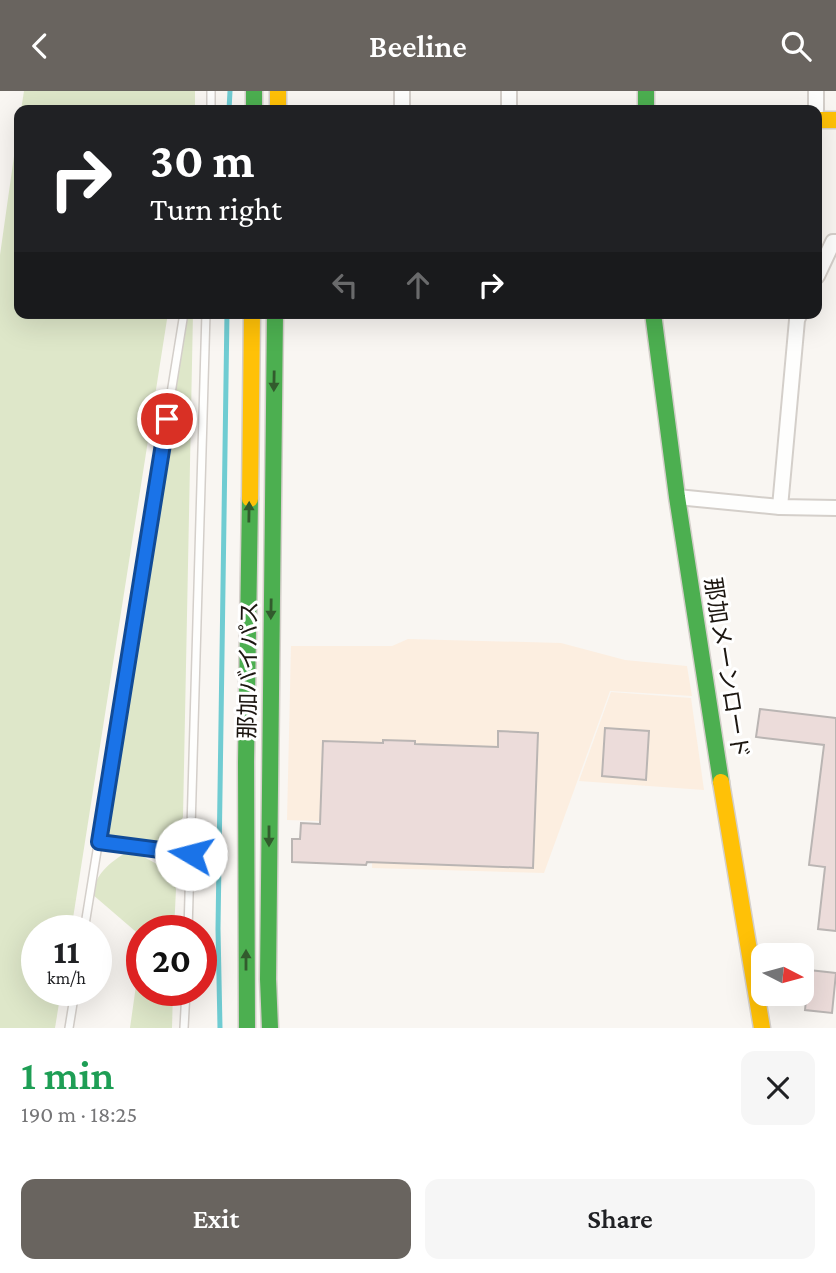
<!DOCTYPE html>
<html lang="en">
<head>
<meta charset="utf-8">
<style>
	:root { --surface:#fff; --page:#f6f6f6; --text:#202124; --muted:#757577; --accent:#69645f }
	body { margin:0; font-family:"Crimson Pro","Noto Sans JP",serif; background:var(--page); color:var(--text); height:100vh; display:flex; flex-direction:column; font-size:26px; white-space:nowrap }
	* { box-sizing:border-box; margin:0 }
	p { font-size:23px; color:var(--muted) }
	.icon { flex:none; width:38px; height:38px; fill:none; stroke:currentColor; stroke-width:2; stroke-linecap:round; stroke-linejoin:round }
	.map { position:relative; height:937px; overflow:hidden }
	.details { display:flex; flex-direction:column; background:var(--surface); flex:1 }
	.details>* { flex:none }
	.hud { position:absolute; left:14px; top:14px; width:808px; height:214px; border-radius:14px; box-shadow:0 7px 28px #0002; background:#202124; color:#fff; overflow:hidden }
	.needle { width:46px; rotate:96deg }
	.tools { position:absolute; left:751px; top:852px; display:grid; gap:14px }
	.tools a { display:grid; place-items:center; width:63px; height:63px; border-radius:14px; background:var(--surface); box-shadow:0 7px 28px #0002; font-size:35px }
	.speed { position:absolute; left:21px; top:824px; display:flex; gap:14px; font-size:35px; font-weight:700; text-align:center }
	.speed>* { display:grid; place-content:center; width:91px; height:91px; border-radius:50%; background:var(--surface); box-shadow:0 7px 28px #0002; line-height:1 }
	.speed small { font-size:18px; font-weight:400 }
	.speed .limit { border:10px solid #d22; background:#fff; color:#111 }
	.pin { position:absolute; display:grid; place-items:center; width:60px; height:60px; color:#fff; margin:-30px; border:4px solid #fff; border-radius:50%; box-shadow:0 2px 7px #0007 }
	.me { position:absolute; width:77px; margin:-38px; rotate:278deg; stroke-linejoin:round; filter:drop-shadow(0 0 5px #0008) }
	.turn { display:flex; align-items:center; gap:24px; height:147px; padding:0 21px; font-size:32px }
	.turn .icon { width:91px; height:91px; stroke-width:2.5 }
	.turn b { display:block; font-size:49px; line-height:60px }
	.lanes { display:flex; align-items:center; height:66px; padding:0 21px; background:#0003; justify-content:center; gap:35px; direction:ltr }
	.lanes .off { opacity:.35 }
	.round { display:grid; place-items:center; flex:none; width:74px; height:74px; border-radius:14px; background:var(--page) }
	.headline { display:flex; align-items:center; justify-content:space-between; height:119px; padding:0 21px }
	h1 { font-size:42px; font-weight:600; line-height:52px; color:#1e9e55 }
	.button { display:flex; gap:14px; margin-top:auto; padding:14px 21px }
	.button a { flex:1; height:80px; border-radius:14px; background:var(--accent); color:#fff; font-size:28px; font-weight:600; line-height:80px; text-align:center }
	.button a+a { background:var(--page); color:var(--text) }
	header { display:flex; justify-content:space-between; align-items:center; height:91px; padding:0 21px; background:var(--accent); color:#fff; font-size:32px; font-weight:600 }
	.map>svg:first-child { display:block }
	.built { fill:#fceee0 }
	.green { fill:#dee7c9 }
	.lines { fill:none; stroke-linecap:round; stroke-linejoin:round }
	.stream { stroke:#70ccd2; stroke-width:5 }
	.building { fill:#ecdcda; stroke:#bab5b3; stroke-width:2 }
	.lane-casing { stroke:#d4cfca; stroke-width:10 }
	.street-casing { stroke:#d4cfca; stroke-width:18 }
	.fast-casing { stroke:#d4cfca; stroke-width:19 }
	.slow-casing { stroke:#d4cfca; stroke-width:19 }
	.lane { stroke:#fefefd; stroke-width:7 }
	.street { stroke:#fefefd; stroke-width:14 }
	.fast { stroke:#4caf50; stroke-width:16 }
	.slow { stroke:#ffc107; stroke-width:16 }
	.oneway { fill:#325b2d }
	.route-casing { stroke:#114b97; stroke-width:18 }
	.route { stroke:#1a73e8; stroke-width:12 }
	.labels { text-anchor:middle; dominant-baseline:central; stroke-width:6; stroke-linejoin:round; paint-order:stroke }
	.street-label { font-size:23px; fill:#1c1610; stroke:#fff }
</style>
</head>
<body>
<header><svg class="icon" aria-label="back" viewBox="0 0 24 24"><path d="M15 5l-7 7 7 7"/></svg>Beeline<svg class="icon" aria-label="search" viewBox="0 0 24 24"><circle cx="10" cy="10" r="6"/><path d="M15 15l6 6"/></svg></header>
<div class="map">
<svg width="836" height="937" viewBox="0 0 836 937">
	<rect width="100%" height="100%" fill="#f9f6f2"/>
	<!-- built -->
	<g class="built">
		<polygon points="408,548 561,552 625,569 687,575 692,605 610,600 544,782 372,777 373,732 287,729 291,555 392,555"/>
		<polygon points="611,601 691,607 704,699 579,690"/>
	</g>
	<!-- green -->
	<g class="green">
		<polygon points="24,0 195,0 195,19 21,19"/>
		<polygon points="19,30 19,222 168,222 71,840 37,840 37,900 61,900 55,937 0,937 0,164"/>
		<path d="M 184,222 L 193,222 L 183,726 C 168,762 137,752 106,746 Z"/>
		<path d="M 125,762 L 140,764 L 170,780 L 176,798 L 174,840 L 142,840 L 142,846 L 92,803 C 97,782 107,774 125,762 Z"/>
		<polygon points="142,852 142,900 173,900 172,937 130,937"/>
	</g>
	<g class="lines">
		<!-- stream -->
		<g class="stream">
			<polyline points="229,19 230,0"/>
			<polyline points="220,937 218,838 227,222"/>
		</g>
	</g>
	<!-- building -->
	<g class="building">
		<polygon points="760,618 836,627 836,840 818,838 825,776 809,774 824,654 756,646"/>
		<polygon points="605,637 649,640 646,689 602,685"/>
		<polygon points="498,640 538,642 533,777 367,771 366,774 292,771 292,748 300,748 301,732 320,733 323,650 383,652 383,649 415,650 415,653 498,656"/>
		<polygon points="809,879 836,882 832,922 805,919"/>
	</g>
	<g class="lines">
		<defs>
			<g id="lane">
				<polyline points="211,19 211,0"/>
				<polyline points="99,751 191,763"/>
				<polyline points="84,840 184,222"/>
				<polyline points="188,840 206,222"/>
				<polyline points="69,937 75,900"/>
				<polyline points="184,937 186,900"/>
			</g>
			<g id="street">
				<polyline points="402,19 402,0"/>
				<polyline points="509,19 509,0"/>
				<polyline points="816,19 816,0"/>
				<polyline points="817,185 833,151 836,151"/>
				<polyline points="677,406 780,416 836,417"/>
				<polyline points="780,416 797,229 800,222"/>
			</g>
			<g id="fast">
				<polyline points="254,0 254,19"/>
				<polyline points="646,0 646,19"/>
				<polyline points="653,222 677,406 721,691"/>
				<polyline points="247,937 246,671 250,408"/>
				<polyline points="270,937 268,888 275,222"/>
			</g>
			<g id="slow">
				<polyline points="278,0 278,19"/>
				<polyline points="817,29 836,29"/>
				<polyline points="250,408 252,222"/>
				<polyline points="721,691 762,937"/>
			</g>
		</defs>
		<!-- lane casing -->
		<use href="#lane" class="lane-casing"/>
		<!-- street casing -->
		<use href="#street" class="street-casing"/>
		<!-- fast casing -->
		<use href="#fast" class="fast-casing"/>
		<!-- slow casing -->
		<use href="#slow" class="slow-casing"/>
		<!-- lane -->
		<use href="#lane" class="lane"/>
		<!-- street -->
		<use href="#street" class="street"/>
		<!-- fast -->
		<use href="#fast" class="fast"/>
		<!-- slow -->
		<use href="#slow" class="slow"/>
	</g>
	<!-- one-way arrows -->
	<defs><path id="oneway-solid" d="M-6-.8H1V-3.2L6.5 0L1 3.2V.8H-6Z" transform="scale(1.75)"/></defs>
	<g class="oneway">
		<use href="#oneway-solid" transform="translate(274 290) rotate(91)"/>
		<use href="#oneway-solid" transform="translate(249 421) rotate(-89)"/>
		<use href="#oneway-solid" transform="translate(271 518) rotate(91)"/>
		<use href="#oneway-solid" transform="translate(269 745) rotate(90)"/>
		<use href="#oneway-solid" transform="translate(246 869) rotate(-90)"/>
	</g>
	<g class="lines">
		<defs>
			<polyline id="route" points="167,328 99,751 191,763"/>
		</defs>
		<!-- route casing -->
		<use href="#route" class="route-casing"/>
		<!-- route -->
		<use href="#route" class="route"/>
	</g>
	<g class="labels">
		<!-- street labels -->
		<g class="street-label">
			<text transform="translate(727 577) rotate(81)">那加メーンロード</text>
			<text transform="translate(248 579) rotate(-89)">那加バイパス</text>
		</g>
	</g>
</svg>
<div class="tools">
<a><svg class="needle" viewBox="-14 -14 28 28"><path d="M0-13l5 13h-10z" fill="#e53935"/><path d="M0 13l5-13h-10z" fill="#757577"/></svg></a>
</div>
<div class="speed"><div>11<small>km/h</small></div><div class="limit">20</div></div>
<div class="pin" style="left:167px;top:328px;background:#d93025"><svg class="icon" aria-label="arrive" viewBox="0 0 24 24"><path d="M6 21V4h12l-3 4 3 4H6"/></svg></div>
<svg class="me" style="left:191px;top:763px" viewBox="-20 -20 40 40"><circle r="19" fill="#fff"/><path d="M0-13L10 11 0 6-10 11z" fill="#1a73e8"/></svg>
<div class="hud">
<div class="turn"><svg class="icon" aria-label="right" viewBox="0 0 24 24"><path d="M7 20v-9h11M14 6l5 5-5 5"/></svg><div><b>30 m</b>Turn right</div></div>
<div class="lanes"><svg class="icon off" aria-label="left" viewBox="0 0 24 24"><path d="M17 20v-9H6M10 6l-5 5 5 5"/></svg><svg class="icon off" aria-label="ahead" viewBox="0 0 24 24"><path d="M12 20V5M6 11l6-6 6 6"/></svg><svg class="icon" aria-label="right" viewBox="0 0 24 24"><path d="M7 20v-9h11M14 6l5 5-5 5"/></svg></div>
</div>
</div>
<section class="details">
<div class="headline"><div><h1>1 min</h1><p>190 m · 18:25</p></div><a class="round"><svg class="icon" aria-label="close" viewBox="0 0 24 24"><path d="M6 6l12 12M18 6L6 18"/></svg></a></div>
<div class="button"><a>Exit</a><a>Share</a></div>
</section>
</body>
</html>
